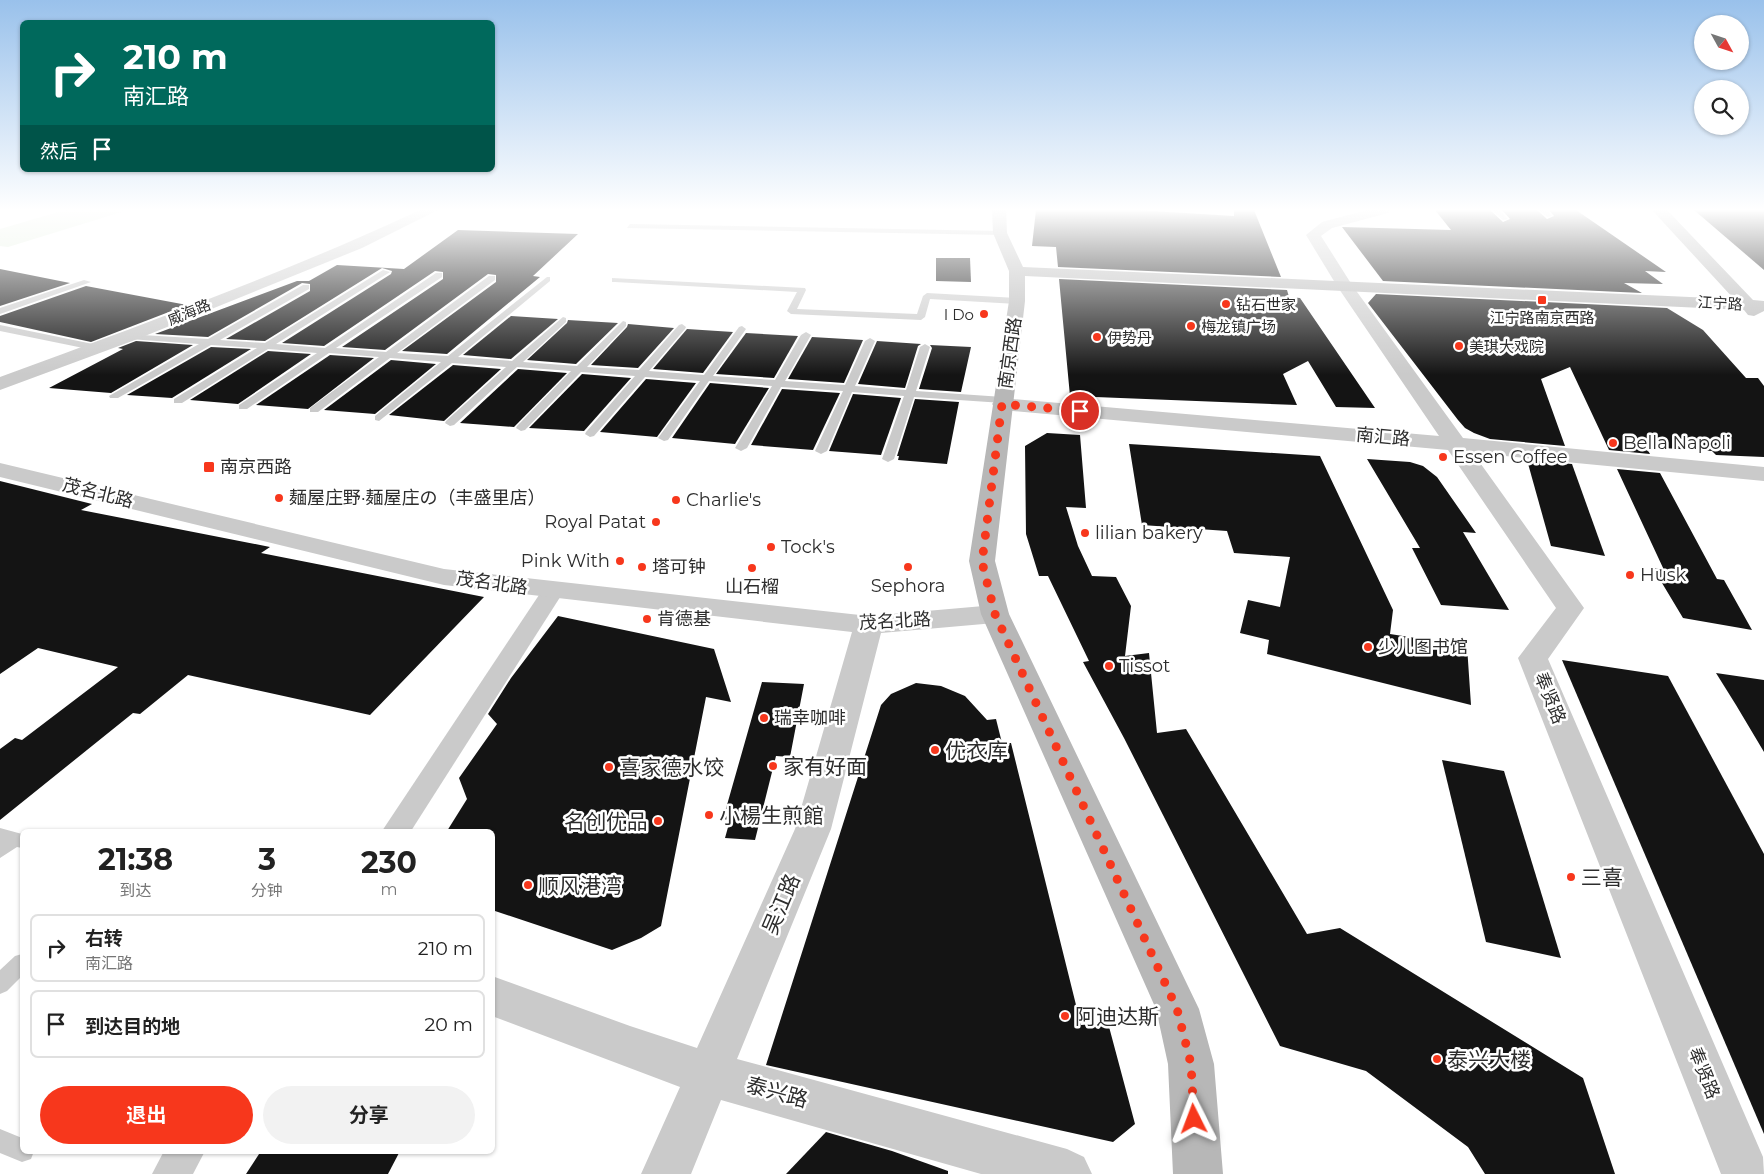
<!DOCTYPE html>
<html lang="zh">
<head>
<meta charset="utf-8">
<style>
	:root { --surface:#fff; --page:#f2f2f2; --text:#222; --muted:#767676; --line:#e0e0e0; --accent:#f7371c }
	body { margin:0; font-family:Montserrat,"Noto Sans SC","Noto Sans JP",sans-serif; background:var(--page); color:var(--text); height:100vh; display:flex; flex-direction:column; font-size:19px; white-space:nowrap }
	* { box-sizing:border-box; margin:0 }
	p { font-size:16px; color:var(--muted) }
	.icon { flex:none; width:28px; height:28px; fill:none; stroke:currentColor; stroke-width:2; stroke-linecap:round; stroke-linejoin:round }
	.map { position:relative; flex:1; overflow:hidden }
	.side { position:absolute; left:20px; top:829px; width:475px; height:325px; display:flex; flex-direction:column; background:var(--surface); border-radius:8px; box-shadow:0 1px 4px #0004 }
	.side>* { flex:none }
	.guide { position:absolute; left:20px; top:20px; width:475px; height:152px; border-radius:8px; box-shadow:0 1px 4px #0004; background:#00695c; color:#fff; overflow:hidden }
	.needle { width:32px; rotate:130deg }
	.tools { position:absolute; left:1694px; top:15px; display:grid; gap:10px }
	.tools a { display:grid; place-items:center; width:55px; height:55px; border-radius:50%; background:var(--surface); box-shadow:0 1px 4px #0004; font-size:25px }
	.pin { position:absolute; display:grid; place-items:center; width:42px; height:42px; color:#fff; margin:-21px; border:2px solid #fff; border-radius:50%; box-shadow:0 1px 5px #0007 }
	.me { position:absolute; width:55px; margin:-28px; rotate:357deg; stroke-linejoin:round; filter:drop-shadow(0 0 4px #0008) }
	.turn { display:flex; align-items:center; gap:18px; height:105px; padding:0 20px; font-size:22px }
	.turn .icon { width:65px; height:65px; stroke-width:2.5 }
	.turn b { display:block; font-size:35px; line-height:42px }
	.then { display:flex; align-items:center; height:48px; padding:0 20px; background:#0003; gap:10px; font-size:19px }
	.eta { display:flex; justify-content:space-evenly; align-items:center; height:85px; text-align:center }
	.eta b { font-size:30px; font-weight:700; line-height:35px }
	.button { display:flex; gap:10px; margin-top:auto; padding:10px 20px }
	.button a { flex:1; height:58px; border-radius:30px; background:var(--accent); color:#fff; font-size:20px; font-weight:700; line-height:58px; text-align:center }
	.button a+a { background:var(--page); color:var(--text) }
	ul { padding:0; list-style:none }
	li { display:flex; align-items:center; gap:15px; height:68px; margin:0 10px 8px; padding:0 10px; border:2px solid var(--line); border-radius:8px }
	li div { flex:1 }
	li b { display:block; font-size:19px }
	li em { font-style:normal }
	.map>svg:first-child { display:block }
	.green { fill:#dfecd9 }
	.building { fill:#141414 }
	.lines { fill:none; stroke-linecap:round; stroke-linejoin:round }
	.service { fill:#cacaca; fill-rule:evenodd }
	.pedestrian { fill:#cacaca; fill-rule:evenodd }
	.minor { fill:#cacaca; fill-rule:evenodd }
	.secondary { fill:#b7b7b7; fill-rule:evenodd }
	.route { stroke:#f7371c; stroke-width:9; stroke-dasharray:0 16.2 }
	.poi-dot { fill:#f7371c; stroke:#fff; stroke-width:2 }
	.labels { text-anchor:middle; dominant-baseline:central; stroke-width:5; stroke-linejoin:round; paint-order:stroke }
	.far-street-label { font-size:15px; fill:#2d2d2d; stroke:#fff }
	.far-poi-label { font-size:15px; fill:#2d2d2d; stroke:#fff; text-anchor:start }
	.street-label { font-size:18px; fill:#2d2d2d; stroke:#fff }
	.poi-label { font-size:18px; fill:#2d2d2d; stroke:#fff; text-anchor:start }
	.near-poi-label { font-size:21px; fill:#2d2d2d; stroke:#fff; text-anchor:start }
	.near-street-label { font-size:21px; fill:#2d2d2d; stroke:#fff }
</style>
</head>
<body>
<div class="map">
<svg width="1764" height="1174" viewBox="0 0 1764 1174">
	<rect width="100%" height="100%" fill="#fff"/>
	<!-- green -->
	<polygon class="green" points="65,210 128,210 8,247 0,246 0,229"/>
	<!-- building -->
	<g class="building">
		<polygon points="1036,210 1136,210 1234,216 1234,210 1254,210 1281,277 1058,267 1056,247 1032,246"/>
		<polygon points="1435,210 1490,210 1503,222 1510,219 1502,210 1537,210 1547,219 1554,216 1549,210 1576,210 1666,272 1645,271 1663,284 1624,283 1642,293 1383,281 1342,227 1451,230"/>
		<polygon points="1694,210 1764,210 1764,270"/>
		<polygon points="458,230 578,234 533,276 540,277 447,354 402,351 496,282 496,275 488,274 385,350 342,347 443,279 443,272 435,271 324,346 282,343 391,274 392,271 382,268 265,341 226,339 310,291 310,284 302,283 208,337 155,334 297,281 309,281 337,265 404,269"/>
		<polygon points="936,258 970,258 971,282 936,281"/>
		<polygon points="0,269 70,283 0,306"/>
		<polygon points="1059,279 1287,290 1289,297 1300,298 1375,408 1336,407 1308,361 1283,374 1297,405 1070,396"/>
		<polygon points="86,286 187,305 91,342 0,322 0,316"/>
		<polygon points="1376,294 1667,308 1703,330 1746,378 1758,378 1764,386 1764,457 1716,455 1712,451 1646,447 1650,454 1609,450 1570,367 1541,379 1565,446 1490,439 1474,433 1465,428 1458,420 1368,303"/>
		<polygon points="511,316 558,319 511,359 463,355"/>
		<polygon points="568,320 618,323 576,364 527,360 567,323"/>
		<polygon points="628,324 674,328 638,368 591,365 627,327"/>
		<polygon points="687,329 733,332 703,373 653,369"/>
		<polygon points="746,333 798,336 774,378 716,374"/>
		<polygon points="812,337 863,340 844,383 788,379"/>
		<polygon points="136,341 193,345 111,393 49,388 123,349 118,348"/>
		<polygon points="877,341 921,344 918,346 905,388 858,384"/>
		<polygon points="930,345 971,347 961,392 919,389 932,348"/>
		<polygon points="211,347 251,349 172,398 127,395"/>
		<polygon points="268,351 311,354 238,404 190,400"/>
		<polygon points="330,355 374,358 308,409 256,405"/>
		<polygon points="391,360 436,364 375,414 324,410"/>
		<polygon points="453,365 501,369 444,421 389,415"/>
		<polygon points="518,369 567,373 514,427 460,423"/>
		<polygon points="582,374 631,378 584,431 529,428"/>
		<polygon points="646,379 696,383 657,437 600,432"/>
		<polygon points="710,383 769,388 735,444 672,438"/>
		<polygon points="782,389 840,393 813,450 751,445"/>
		<polygon points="853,394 901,398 881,455 829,451"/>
		<polygon points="915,399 959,402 947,464 898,460 899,456 897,456"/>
		<polygon points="1047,433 1080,435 1086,508 1066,507 1078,546 1092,576 1116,577 1131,606 1125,656 1149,653 1157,733 1186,729 1307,934 1340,928 1583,1078 1615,1174 1485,1174 1468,1147 1366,1071 1280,1046 1124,738 1083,662 1089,661 1048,576 1039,576 1026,534 1025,446"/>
		<polygon points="1129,444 1320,456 1393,610 1390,634 1467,646 1471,705 1267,654 1269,640 1240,633 1248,600 1280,607 1290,557 1234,553 1227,531 1142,525"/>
		<polygon points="1367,459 1410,462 1423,466 1437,477 1476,533 1463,532 1509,610 1441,605 1412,548 1420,548"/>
		<polygon points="1527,460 1572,464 1605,556 1551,546"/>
		<polygon points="1617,469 1660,473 1717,579 1724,580 1752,630 1683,618 1653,568 1664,570"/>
		<polygon points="0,481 92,504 81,510 270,547 261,553 484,597 370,715 188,675 140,714 133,713 0,820 0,749 15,738 22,740 118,667 38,648 0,674"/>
		<polygon points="558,616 714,649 731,702 706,697 661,926 641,938 612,950 492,910 492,831 447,831 467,799 459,778 497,724 488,714 511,678"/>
		<polygon points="1562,660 1668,676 1764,854 1764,1134"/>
		<polygon points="1716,673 1764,680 1764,752 1736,705"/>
		<polygon points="762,682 804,684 790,757 776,756 755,840 725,838 730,820 723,819"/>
		<polygon points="916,683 941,686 965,696 987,720 996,719 1002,743 1011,743 1081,1025 1108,1023 1135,1124 1113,1142 766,1065 881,705 891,694"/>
		<polygon points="1442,760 1504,771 1561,958 1486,942"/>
		<polygon points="826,1132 892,1151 948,1171 948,1174 786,1174"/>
		<polygon points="261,1151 400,1151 388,1174 246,1174"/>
	</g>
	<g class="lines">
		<!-- service -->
		<g class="service">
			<polygon points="1492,210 1499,210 1508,219 1503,220"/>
			<polygon points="1539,210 1546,210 1552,216 1547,217"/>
			<polygon points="630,224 1000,231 1004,233 1000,235 627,228"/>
			<polygon points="383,270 390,272 276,344 325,348 436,273 442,273 442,277 336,348 386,352 489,276 495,276 495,280 397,353 448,356 547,277 550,277 550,281 458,357 512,361 563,317 566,318 566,322 523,362 577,366 623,321 626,322 626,326 587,367 639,370 679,325 682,324 686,327 685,329 649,371 704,375 739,327 742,326 746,329 713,376 775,380 801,335 806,332 811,335 785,381 845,385 865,341 870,338 875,341 855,386 906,390 920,347 925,344 930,347 916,391 1003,397 1008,400 1003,403 914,397 894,459 888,462 882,459 904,396 852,392 827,451 821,454 815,451 843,391 781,387 747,448 741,451 735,448 772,386 709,381 668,440 664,441 658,438 700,381 645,377 594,436 590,437 585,434 586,432 635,376 581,372 525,430 521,431 516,428 517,426 571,371 517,367 454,425 450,426 445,423 446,421 506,367 452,363 379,421 375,420 375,416 441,362 390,358 318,412 310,412 310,408 379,357 329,353 247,409 239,409 239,405 317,353 268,349 182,403 174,403 174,399 257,348 211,345 118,398 110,398 109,396 199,344 129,339 126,338 126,334 208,339 303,285 309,285 309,289 220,340 265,343"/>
			<polygon points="612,278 805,288 806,290 797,309 917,314 923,296 927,293 1017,298 1021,301 1017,304 930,299 925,317 921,320 791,314 787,311 797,292 615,282 612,282"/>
			<polygon points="84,280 91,282 0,314 0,308"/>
			<polygon points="0,325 98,345 103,348 98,351 0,331"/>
			<polygon points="0,828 22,834 22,848 17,847 0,858"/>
			<polygon points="22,954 22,976 7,991 0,994 0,970 15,956"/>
			<polygon points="0,1129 22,1138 22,1151 34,1151 31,1159 22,1162 0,1153"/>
		</g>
		<!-- pedestrian -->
		<g class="pedestrian">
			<polygon points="553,585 561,586 564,591 411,831 382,831 545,586"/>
			<polygon points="164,1151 205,1151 193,1174 152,1174"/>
		</g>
		<!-- minor -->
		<g class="minor">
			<path d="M 420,210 L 438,210 L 362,248 L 135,340 L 0,390 L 0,377 C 141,325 283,274 420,210 Z"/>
			<polygon points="1367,210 1390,210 1388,213 1332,228 1321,236 1352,285 1463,438 1764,467 1764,481 1473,453 1584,608 1548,659 1763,1157 1764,1174 1721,1174 1518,658 1556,608 1448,450 1002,410 995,408 992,404 995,400 1002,398 1439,436 1337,286 1306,235 1322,222"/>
			<polygon points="0,463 444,569 869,616 995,605 1005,608 1009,614 1005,620 995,623 881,633 831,829 737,1059 1067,1149 1084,1157 1092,1174 981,1174 721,1100 691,1174 641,1174 680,1087 492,1016 492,976 630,1026 697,1048 795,829 852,632 444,585 0,477"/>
		</g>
		<!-- secondary -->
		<polygon class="secondary" points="992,210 1006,210 1007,233 1023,267 1734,299 1652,210 1667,210 1753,300 1764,301 1764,311 1754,316 1748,315 1744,310 1025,276 1025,301 995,561 1009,614 1199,1009 1214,1064 1223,1174 1173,1174 1168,1064 1156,1009 981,614 969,561 1009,301 1009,271 993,233"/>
	</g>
	<!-- sky -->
	<linearGradient id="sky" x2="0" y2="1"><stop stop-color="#99c1eb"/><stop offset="0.56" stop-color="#fff"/><stop offset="1" stop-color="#fff" stop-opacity="0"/></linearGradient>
	<rect width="1764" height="375" fill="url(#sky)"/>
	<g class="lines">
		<!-- route -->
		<polyline class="route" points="1080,411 1002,404 982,562 995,614 1177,1009 1191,1064 1194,1119"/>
	</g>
	<!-- markers -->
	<g class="poi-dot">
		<rect x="1537" y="295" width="10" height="10" rx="2.5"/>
		<circle cx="1226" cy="304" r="5"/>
		<circle cx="984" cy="314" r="5"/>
		<circle cx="1191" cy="326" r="5"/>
		<circle cx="1097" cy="337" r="5"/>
		<circle cx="1459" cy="346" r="5"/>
		<circle cx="1613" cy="443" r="5"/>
		<circle cx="1443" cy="457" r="5"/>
		<rect x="203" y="461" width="12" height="12" rx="2.5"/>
		<circle cx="279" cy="498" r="5"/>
		<circle cx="676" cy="500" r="5"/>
		<circle cx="656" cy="522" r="5"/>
		<circle cx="1085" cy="533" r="5"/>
		<circle cx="771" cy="547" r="5"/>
		<circle cx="620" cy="561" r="5"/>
		<circle cx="642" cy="567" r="5"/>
		<circle cx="908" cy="567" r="5"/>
		<circle cx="752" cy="568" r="5"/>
		<circle cx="1630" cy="575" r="5"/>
		<circle cx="647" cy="619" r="5"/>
		<circle cx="1368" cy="647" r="5"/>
		<circle cx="1109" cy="666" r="5"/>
		<circle cx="764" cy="718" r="5"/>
		<circle cx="935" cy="750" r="5"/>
		<circle cx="773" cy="766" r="5"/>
		<circle cx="609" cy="767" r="5"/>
		<circle cx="709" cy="815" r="5"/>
		<circle cx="658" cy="821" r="5"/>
		<circle cx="1571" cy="877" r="5"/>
		<circle cx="528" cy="885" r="5"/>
		<circle cx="1065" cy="1016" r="5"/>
		<circle cx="1437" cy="1059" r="5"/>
	</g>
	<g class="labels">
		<!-- far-street labels -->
		<g class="far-street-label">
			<text transform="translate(1720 303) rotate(3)">江宁路</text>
			<text transform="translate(189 312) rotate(-22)">威海路</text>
		</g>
		<!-- far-poi labels -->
		<g class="far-poi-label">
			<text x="1236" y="304">钻石世家</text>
			<text x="974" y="314" text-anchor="end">I Do</text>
			<text x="1542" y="317" text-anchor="middle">江宁路南京西路</text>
			<text x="1201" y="326">梅龙镇广场</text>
			<text x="1107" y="337">伊势丹</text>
			<text x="1469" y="346">美琪大戏院</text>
		</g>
		<!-- street labels -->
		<g class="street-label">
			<text transform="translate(1010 353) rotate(-82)">南京西路</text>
			<text transform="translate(1383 437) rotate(5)">南汇路</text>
			<text transform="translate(98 493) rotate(14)">茂名北路</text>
			<text transform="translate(492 583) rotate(8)">茂名北路</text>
			<text transform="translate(895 621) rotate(-3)">茂名北路</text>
			<text transform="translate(1550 698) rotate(68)">奉贤路</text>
			<text transform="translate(1704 1073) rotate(68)">奉贤路</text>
		</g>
		<!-- poi labels -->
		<g class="poi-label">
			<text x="1623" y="443">Bella Napoli</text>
			<text x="1453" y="457">Essen Coffee</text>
			<text x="220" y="467">南京西路</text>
			<text x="289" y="498">麺屋庄野·麺屋庄の（丰盛里店）</text>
			<text x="686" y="500">Charlie's</text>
			<text x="646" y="522" text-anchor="end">Royal Patat</text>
			<text x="1095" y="533">lilian bakery</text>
			<text x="781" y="547">Tock's</text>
			<text x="610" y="561" text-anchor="end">Pink With</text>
			<text x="652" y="567">塔可钟</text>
			<text x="1640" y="575">Husk</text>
			<text x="908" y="586" text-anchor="middle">Sephora</text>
			<text x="752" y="587" text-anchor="middle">山石榴</text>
			<text x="657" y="619">肯德基</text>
			<text x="1378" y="647">少儿图书馆</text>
			<text x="1119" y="666">Tissot</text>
			<text x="774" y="718">瑞幸咖啡</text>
		</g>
		<!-- near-poi labels -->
		<g class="near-poi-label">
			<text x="945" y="750">优衣库</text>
			<text x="783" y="766">家有好面</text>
			<text x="619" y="767">喜家德水饺</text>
			<text x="719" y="815">小楊生煎館</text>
			<text x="648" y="821" text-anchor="end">名创优品</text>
			<text x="1581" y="877">三喜</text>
			<text x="538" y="885">顺风港湾</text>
			<text x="1075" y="1016">阿迪达斯</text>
			<text x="1447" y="1059">泰兴大楼</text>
		</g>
		<!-- near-street labels -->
		<g class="near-street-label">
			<text transform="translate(781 904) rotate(-67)">吴江路</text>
			<text transform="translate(777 1092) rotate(15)">泰兴路</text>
		</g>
	</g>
</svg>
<div class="tools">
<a><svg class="needle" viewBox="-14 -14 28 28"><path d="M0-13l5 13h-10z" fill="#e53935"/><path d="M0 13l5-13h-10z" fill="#767676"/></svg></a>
<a><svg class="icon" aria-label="search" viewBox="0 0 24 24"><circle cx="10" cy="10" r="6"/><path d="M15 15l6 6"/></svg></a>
</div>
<div class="pin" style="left:1080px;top:411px;background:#d93025"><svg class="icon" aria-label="arrive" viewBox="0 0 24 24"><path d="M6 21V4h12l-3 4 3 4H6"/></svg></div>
<svg class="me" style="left:1194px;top:1119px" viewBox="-20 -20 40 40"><path d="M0-17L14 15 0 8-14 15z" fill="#f7371c" stroke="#fff" stroke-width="4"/></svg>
<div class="guide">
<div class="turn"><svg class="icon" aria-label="right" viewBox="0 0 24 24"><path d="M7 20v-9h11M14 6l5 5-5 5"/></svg><div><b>210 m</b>南汇路</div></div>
<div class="then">然后<svg class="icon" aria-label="arrive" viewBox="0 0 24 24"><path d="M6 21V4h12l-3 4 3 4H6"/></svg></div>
</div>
<section class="side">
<div class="eta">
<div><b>21:38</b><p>到达</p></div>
<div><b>3</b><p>分钟</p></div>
<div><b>230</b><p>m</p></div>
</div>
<ul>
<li><svg class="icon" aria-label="right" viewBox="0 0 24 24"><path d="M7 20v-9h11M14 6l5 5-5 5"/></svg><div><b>右转</b><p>南汇路</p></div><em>210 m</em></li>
<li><svg class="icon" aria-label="arrive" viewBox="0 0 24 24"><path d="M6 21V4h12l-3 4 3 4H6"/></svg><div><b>到达目的地</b></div><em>20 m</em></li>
</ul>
<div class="button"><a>退出</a><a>分享</a></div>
</section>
</div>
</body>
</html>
